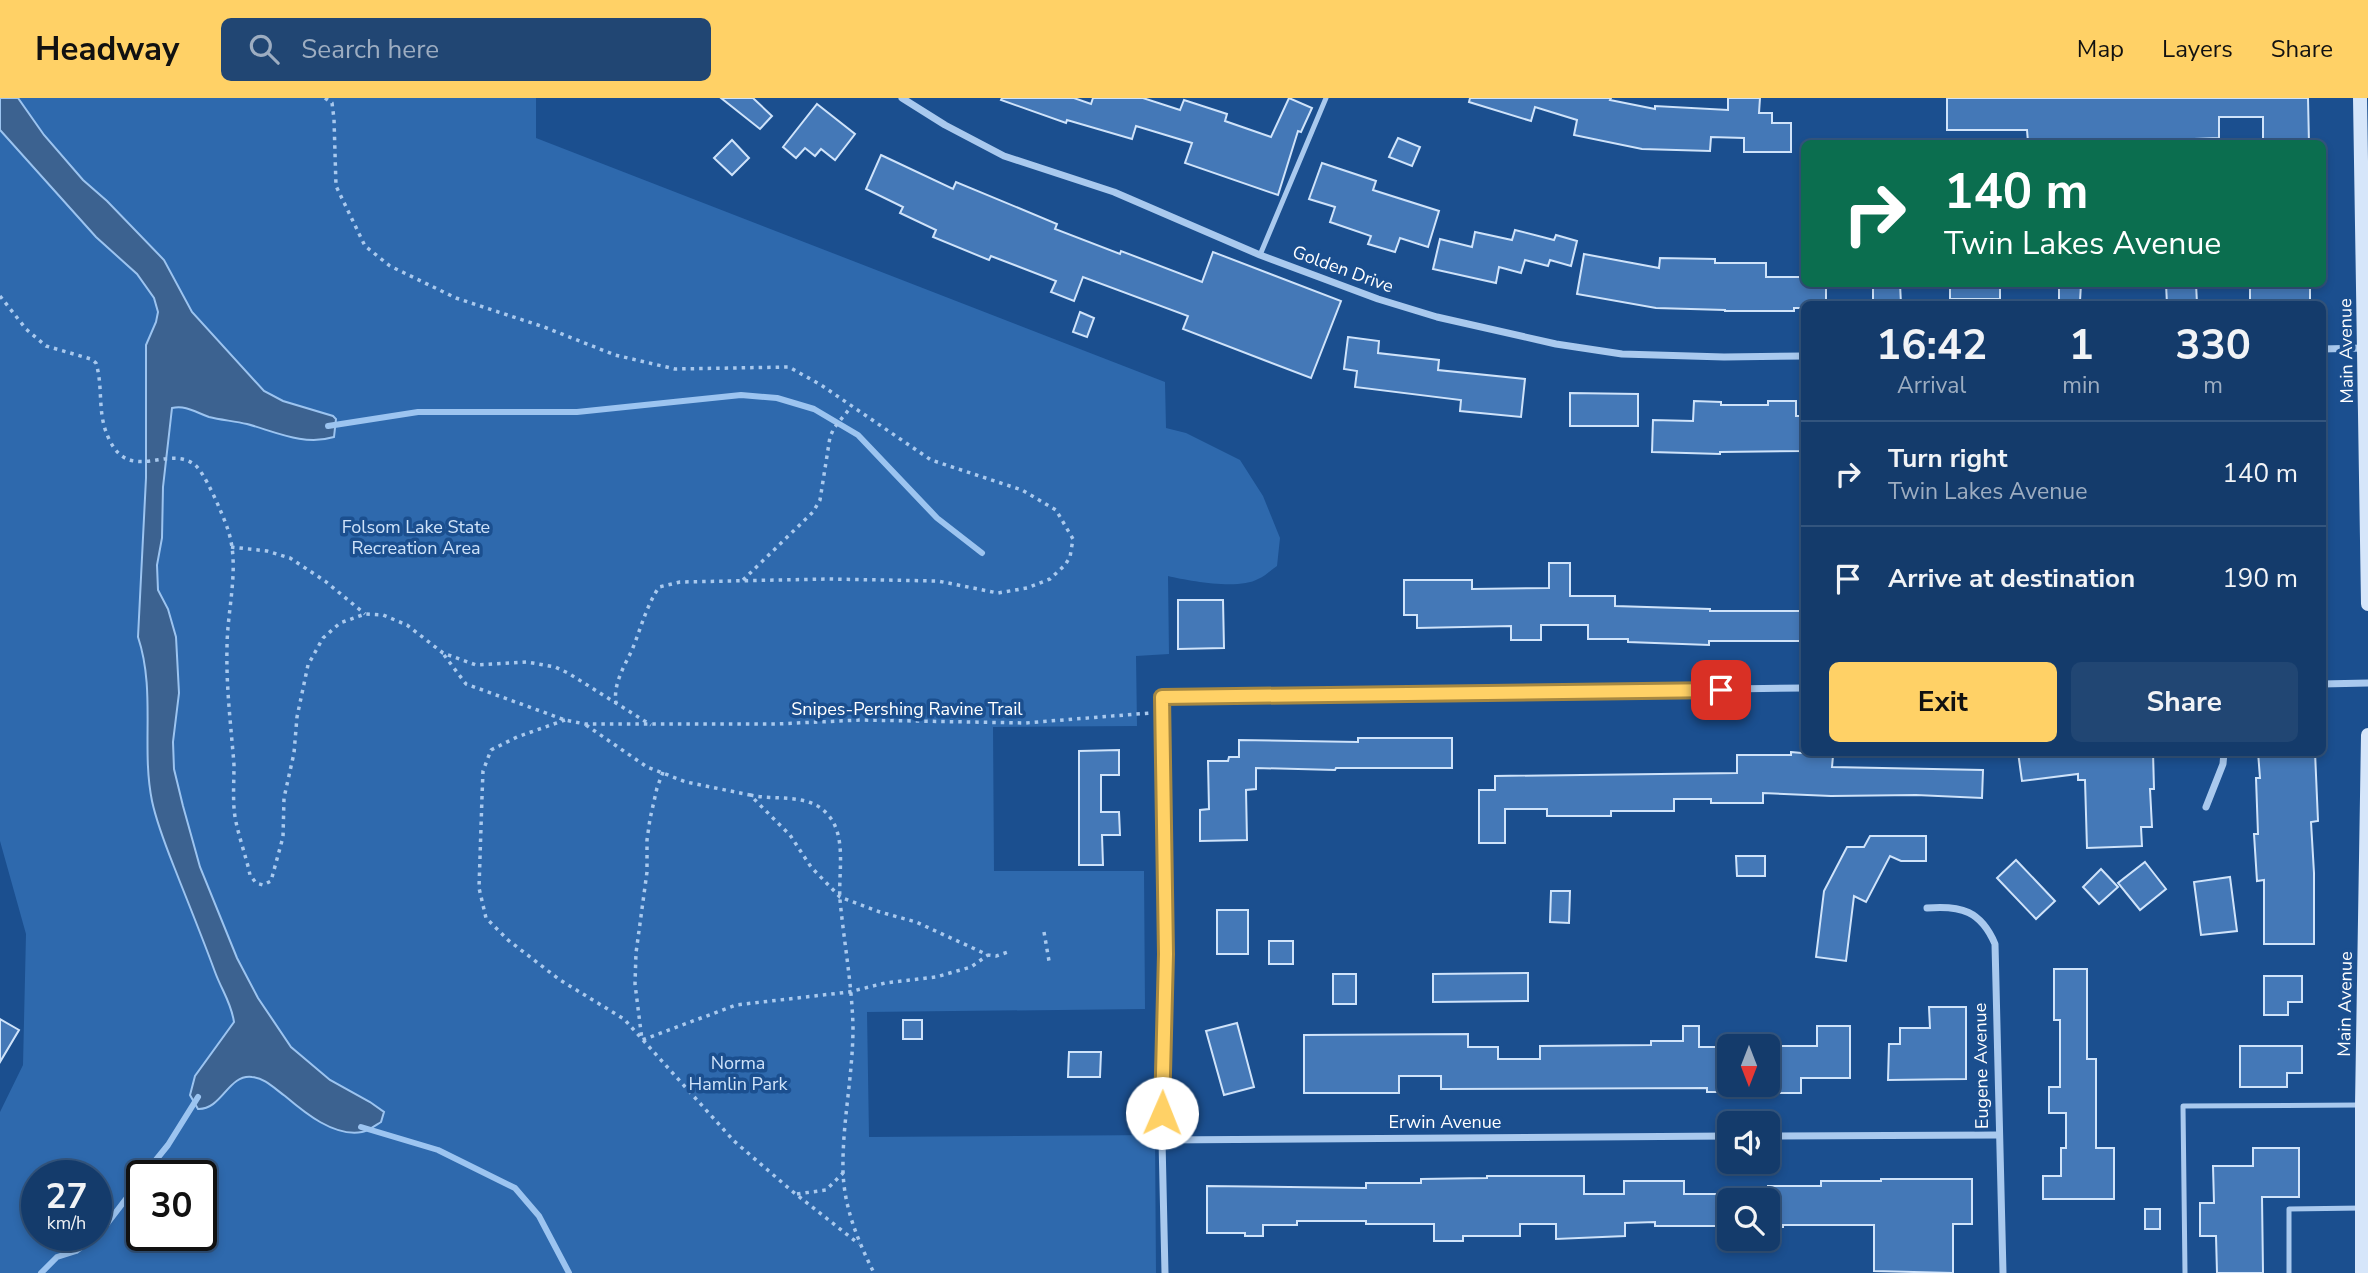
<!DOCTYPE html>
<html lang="en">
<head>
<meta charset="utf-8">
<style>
	:root { --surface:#143b6b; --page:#214673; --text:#f1f3f6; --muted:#9dadc1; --line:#33557e; --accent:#ffd166 }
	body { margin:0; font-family:"Nunito Sans",sans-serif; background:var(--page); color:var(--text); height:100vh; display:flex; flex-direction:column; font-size:26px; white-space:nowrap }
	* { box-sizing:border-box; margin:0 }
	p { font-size:23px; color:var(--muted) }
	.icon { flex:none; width:38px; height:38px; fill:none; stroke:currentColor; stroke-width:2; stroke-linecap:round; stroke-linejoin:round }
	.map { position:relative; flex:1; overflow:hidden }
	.details { position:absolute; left:1801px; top:203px; width:525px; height:455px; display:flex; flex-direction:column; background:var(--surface); border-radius:10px; box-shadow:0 4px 10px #0003,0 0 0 2px var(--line) }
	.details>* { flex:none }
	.banner { position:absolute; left:1801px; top:42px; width:525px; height:147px; border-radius:10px; box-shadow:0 4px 10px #0003,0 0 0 2px var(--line); background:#0b6e4f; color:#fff; overflow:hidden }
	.needle { width:46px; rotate:180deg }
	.controls { position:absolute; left:1717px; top:936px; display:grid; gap:14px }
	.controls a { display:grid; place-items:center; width:63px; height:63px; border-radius:10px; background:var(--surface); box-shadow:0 4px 10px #0003,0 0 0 2px var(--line); font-size:35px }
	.speed { position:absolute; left:21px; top:1062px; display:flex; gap:14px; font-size:35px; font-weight:700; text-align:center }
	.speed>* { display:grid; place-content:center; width:91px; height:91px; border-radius:50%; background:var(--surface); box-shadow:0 4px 10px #0003,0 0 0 2px var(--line); line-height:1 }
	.speed small { font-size:18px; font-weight:400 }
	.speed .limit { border:4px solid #111; border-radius:10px; background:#fff; color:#111 }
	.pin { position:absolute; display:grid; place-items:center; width:60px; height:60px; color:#fff; margin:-30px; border-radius:14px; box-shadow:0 4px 10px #0006 }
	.me { position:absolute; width:77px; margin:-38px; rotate:1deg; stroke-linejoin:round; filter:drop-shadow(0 0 5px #0008) }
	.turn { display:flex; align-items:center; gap:24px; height:147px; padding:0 28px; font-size:32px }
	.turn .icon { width:91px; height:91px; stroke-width:2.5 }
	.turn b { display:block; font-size:49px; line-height:60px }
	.eta { display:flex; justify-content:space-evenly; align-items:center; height:119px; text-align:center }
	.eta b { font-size:42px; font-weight:700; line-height:49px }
	.cta { display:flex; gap:14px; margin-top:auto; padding:14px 28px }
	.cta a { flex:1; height:80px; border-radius:10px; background:var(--accent); color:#111; font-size:28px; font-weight:700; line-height:80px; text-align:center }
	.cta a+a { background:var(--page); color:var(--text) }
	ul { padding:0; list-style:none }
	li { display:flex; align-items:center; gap:21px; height:105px; padding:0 28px; border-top:2px solid var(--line) }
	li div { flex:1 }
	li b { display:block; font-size:26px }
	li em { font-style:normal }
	header { display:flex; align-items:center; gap:42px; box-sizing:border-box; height:98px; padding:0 35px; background:var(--accent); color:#111 }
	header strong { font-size:33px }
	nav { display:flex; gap:38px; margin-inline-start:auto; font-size:24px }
	.search { width:490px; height:63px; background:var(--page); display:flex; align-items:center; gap:18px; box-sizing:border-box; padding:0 24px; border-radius:10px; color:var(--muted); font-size:26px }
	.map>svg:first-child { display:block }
	.green { fill:#2e69ad; fill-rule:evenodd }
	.water { fill:#3c6290; stroke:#9cc4f0; stroke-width:2 }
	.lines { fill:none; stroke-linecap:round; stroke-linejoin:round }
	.stream { stroke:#9cc4f0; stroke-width:6 }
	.building { fill:#4478b7; stroke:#cfe3fa; stroke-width:2 }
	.path { stroke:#a9c9ee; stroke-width:3.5; stroke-dasharray:3.5 5; stroke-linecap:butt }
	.lane { stroke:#a9c9ee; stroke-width:5 }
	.street { stroke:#a9c9ee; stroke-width:7 }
	.secondary { stroke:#d6e6fa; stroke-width:14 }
	.route-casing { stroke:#a68842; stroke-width:18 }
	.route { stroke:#ffd166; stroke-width:12 }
	.labels { text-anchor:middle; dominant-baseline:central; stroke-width:7; stroke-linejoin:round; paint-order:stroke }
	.street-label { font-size:18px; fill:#fff; stroke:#1b4f8f }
	.park-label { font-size:18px; fill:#cfe3fa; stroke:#1b4f8f }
</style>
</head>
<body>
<header>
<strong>Headway</strong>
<div class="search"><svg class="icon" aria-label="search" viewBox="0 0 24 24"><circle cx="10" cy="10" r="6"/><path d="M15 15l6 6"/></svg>Search here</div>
<nav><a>Map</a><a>Layers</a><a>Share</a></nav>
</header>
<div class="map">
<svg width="2368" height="1175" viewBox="0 0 2368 1175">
	<rect width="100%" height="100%" fill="#1b4f8f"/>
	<!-- green -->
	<path class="green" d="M 0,0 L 536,0 L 536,40 L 1165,284 L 1166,330 L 1186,335 L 1240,362 L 1263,398 L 1280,440 L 1277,468 C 1271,472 1265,478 1258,481 C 1239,492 1189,483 1168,478 L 1169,556 L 1136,558 L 1137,628 L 993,629 L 994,773 L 1144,773 L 1145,911 L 867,914 L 869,1039 L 1155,1037 L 1156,1175 L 0,1175 L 0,1014 L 23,967 L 26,836 L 0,743 ZM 37,1078 L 96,1078 L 96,1138 L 37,1138 ZM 142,1078 L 201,1078 L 201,1138 L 142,1138 Z"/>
	<!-- water -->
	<path class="water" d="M 0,0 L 18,0 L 44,37 L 83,82 L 107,103 L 164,162 L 192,214 L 264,293 L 283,303 L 333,318 L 336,321 L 334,339 C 304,348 276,334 247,326 C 234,323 221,322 209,319 C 195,314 186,307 172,310 L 163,389 L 162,440 L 157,467 L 158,492 L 168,511 L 176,539 L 179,595 L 173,644 L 174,671 L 183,708 L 200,769 L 237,860 L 258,900 L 291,949 L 330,982 L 370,1004 L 384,1014 L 381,1024 C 376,1027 368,1033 362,1034 C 334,1039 305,1015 285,998 C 275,991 265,980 252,979 C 228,976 222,1012 198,1011 L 190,997 L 195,978 L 234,924 C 231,904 222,893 215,874 C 204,844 192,814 180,784 C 170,758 158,731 152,703 C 141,649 156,593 138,539 L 146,380 L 146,247 L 156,224 L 158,214 L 154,200 L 137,176 L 96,139 L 0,32 Z"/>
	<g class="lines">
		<!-- stream -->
		<g class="stream">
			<polyline points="328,328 418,314 577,314 741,297 777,300 814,311 858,337 937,420 982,455"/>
			<polyline points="361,1029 438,1052 515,1090 539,1118 569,1175"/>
			<polyline points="143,1078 168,1047 198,999"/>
			<polyline points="41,1175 57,1159 76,1153 100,1135 142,1080"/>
		</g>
	</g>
	<!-- building -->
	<g class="building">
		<polygon points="721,0 753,0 772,18 760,31"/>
		<polygon points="1002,0 1074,0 1091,6 1093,0 1143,0 1180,12 1184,2 1227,16 1225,23 1271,39 1289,0 1312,10 1301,34 1298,33 1278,97 1185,65 1192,45 1136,28 1132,41 1067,22 1066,25 1001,2"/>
		<polygon points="1470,0 1611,0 1610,2 1655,11 1655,8 1728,12 1728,0 1760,0 1759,15 1772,15 1772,25 1791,25 1791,54 1744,54 1744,40 1711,39 1710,53 1642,51 1574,37 1577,22 1535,9 1531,23 1469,4"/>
		<polygon points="1947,0 2308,0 2309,46 2263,46 2263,19 2219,19 2219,40 2095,45 2095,41 2028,44 2027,32 1947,32"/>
		<polygon points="817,6 855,36 835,62 821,51 815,58 805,50 796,60 783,49"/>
		<polygon points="1398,40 1420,49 1412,68 1389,59"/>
		<polygon points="732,42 749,60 732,77 714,60"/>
		<polygon points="881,57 953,91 956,84 1057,126 1055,131 1120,156 1121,153 1202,184 1213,154 1341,203 1311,280 1183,231 1188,218 1083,179 1074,203 1051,194 1056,183 991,158 989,162 933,139 936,132 900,115 903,109 866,91"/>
		<polygon points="1322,65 1376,83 1373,92 1439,113 1428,149 1400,140 1395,154 1368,146 1371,138 1330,124 1335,109 1309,101"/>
		<polygon points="1515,132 1554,142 1556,137 1577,143 1571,168 1550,162 1548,168 1525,162 1521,175 1499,169 1496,185 1433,171 1440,141 1472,149 1475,134 1512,142"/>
		<polygon points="1584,156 1659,170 1660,160 1715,161 1715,165 1766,165 1766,179 1804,179 1804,186 1826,186 1826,206 1804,206 1804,210 1794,210 1794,213 1725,213 1725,212 1656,210 1577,196"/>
		<polygon points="1873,186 1900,186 1901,206 1873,206"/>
		<rect x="1950" y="186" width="50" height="15"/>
		<polygon points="2059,186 2081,186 2080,203 2059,202"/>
		<polygon points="2166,186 2196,186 2197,205 2167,206"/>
		<rect x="2250" y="186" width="60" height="20"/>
		<polygon points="1080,214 1094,220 1087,239 1073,234"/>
		<polygon points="1348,239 1379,243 1378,255 1439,262 1438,272 1525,281 1521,319 1460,313 1461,302 1355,289 1357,273 1344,271"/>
		<polygon points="1570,295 1638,296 1638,328 1570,328"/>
		<polygon points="1694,303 1721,304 1721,307 1768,307 1768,303 1796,303 1796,318 1804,318 1804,353 1720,354 1720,356 1652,354 1653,322 1693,323"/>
		<polygon points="1549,465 1570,465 1570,498 1615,498 1615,508 1710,511 1710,513 1804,513 1804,543 1709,543 1709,547 1628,544 1628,541 1588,541 1588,527 1541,527 1541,542 1511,542 1511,528 1417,530 1417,517 1404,517 1404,482 1472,482 1472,491 1549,490"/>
		<polygon points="1178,502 1223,502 1224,550 1178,551"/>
		<polygon points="1358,640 1452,640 1452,670 1336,670 1335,672 1256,670 1256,691 1246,692 1247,742 1200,743 1200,712 1209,711 1208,663 1228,663 1229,659 1239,659 1239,642 1358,644"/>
		<polygon points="1119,652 1119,677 1101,677 1101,714 1119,714 1120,737 1102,737 1103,767 1079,767 1079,653"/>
		<polygon points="1791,654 1833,658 1832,669 1983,672 1982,700 1916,697 1831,698 1763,695 1763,705 1711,705 1711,701 1674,701 1674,713 1611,713 1611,718 1547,718 1547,711 1505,711 1505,745 1479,745 1479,692 1495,692 1495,678 1737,675 1737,657 1791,657"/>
		<polygon points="2018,654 2153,654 2154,691 2150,691 2152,729 2141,729 2142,748 2087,750 2085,682 2078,682 2078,676 2022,683"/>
		<polygon points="2258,654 2315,654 2318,723 2311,724 2314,775 2314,846 2264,846 2264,782 2257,783 2254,736 2258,736 2256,680 2260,680"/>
		<polygon points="1870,738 1926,738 1926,763 1901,763 1890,758 1866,804 1854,798 1846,863 1816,859 1824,793 1847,749 1864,749"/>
		<polygon points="1736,758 1765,758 1765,778 1737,778"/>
		<polygon points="2016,762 2055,803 2036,821 1997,780"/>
		<polygon points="2145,764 2166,791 2140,812 2118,785"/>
		<polygon points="2101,771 2118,789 2099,806 2083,789"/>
		<polygon points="2230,779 2237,833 2201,837 2194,784"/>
		<polygon points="1551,793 1570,793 1569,825 1550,824"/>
		<rect x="1217" y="812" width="31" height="44"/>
		<rect x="1269" y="843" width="24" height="23"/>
		<polygon points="2054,871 2087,871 2087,961 2096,961 2096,1050 2114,1050 2114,1101 2043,1101 2043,1078 2061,1078 2061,1050 2066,1050 2066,1015 2049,1015 2049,989 2060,989 2060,922 2054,922"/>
		<polygon points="1528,875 1528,903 1433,904 1433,876"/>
		<rect x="1333" y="876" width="23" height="30"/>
		<polygon points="2264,878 2302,878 2302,904 2288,904 2288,917 2264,917"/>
		<polygon points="1929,909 1966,909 1966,981 1888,982 1889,946 1900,946 1900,930 1930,930"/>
		<polygon points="0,921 19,932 0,964"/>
		<rect x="903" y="922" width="19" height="19"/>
		<polygon points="1237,925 1254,989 1224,997 1206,933"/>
		<polygon points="1683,928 1699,928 1699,949 1729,949 1729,994 1707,994 1707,990 1441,991 1441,978 1399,978 1399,995 1304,995 1304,937 1468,936 1468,949 1498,949 1498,961 1540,961 1540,948 1651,947 1651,943 1683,943"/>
		<polygon points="1817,928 1850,928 1850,980 1801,980 1801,995 1768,995 1768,948 1817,948"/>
		<polygon points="2240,948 2302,948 2302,975 2287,975 2287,989 2240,989"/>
		<polygon points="1069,954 1101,954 1100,979 1068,979"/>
		<polygon points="2253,1050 2299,1050 2299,1099 2262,1099 2263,1175 2217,1175 2216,1138 2200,1138 2200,1105 2214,1105 2213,1068 2253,1068"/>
		<polygon points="1487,1078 1584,1078 1584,1096 1624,1096 1624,1083 1684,1083 1684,1096 1728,1096 1728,1128 1655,1128 1655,1124 1625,1125 1625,1138 1556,1141 1556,1126 1520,1126 1520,1138 1463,1138 1463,1143 1434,1143 1434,1126 1366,1126 1366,1123 1297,1123 1297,1127 1263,1127 1263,1138 1245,1138 1245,1135 1207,1135 1207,1088 1366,1090 1366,1085 1421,1085 1421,1081 1487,1080"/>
		<polygon points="1881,1081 1972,1081 1972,1126 1953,1126 1953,1175 1874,1173 1874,1127 1783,1127 1783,1129 1768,1129 1768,1088 1821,1088 1821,1083 1881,1083"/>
		<rect x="2145" y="1111" width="15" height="20"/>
	</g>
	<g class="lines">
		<!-- path -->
		<g class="path">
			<path d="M 325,0 L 332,5 L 334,21 L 336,88 L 365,148 L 390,168 L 456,200 L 544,229 L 615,257 L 675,271 L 789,269 L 821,287 L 931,362 L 1022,392 L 1056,412 L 1073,441 L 1070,459 L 1065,467 L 1050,481 L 1027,490 L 998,495 L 938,483 L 829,481 L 680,484 L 659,489 C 646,509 641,530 632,552 C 624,569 613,586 616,605"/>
			<path d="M 0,198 L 26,231 L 46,248 L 91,261 L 96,265 C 104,292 96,316 110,343 C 131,385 169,346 195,367 C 205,375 222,415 227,429 C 241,467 227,510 227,550 C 226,589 231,628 234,667 C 234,681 233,696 234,710 C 235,729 246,757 250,777 L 256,785 L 263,787 L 271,783 L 283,739 L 284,700 L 294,655 L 297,619 L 308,567 L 323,540 L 340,525 L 365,516 L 383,517 L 407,527 L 443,555 L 476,567 L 527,564 L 555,569 L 568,575 L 651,627"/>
			<polyline points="231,449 267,453 290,460 325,483 365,516"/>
			<polyline points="743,482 813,414 820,402 830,339 834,330 851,309"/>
			<polyline points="444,557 466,586 565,622 585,626 776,626 860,622 1025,625 1150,615"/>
			<polyline points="565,622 517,639 491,652 483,673 482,699 479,790 486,820 508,842 560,882 624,921 734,1043 792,1093 859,1146"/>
			<polyline points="586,627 647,669 686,684 750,697 790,737 811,769 840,799 880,814 916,824 988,857 996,858 1008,854"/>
			<polyline points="663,674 657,690 650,721 647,742 647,774 636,855 635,886 642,942 736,907 849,894 885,885 936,879 971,869 988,857"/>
			<path d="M 750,697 C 777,703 810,694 829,718 C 847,740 838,776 840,802 C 844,844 852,887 853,929 C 853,978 842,1025 843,1073 C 844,1110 858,1143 874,1175"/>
			<polyline points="1044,834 1049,863"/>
			<polyline points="797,1096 826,1092 843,1075"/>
		</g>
		<!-- lane -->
		<g class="lane">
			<polyline points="1260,157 1326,0"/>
			<polyline points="2185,1175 2183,1008 2359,1007"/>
			<polyline points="2289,1175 2289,1111 2362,1110"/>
		</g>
		<!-- street -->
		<g class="street">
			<polyline points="902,0 945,27 1004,58 1114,94 1260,157 1378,201 1437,219 1556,246 1622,256 1724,259 1804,258"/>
			<polyline points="2322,251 2365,250"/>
			<polyline points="2322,586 2368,585"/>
			<polyline points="2206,709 2223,666 2224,654"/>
			<path d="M 1927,810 C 1961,807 1981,813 1995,846 L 2003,1175"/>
			<polyline points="1768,1038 1999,1037"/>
			<polyline points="1162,1042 1729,1038"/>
			<polyline points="1165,1175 1162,1042 1166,856 1162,599 1804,590"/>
		</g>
		<!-- secondary -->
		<g class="secondary">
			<polyline points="2360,0 2368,506"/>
			<polyline points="2362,1175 2362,1007 2368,637"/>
		</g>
	</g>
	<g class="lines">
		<defs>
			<polyline id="route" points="1162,1015 1166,856 1162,599 1721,592"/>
		</defs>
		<!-- route casing -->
		<use href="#route" class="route-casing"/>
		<!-- route -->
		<use href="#route" class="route"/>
	</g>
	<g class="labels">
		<!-- street labels -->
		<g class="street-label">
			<text transform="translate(1343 171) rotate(20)">Golden Drive</text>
			<text transform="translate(2346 253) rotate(-91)">Main Avenue</text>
			<text x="907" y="611">Snipes-Pershing Ravine Trail</text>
			<text transform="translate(2345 906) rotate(-89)">Main Avenue</text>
			<text transform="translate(1981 968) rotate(-91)">Eugene Avenue</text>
			<text x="1445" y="1024">Erwin Avenue</text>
		</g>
		<!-- park labels -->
		<g class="park-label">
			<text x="416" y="429">Folsom Lake State<tspan x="416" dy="21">Recreation Area</tspan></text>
			<text x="738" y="965">Norma<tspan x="738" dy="21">Hamlin Park</tspan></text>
		</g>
	</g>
</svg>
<div class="controls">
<a><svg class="needle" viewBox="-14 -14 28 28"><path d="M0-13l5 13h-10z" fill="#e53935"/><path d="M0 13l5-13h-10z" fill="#9dadc1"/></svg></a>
<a><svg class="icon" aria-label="sound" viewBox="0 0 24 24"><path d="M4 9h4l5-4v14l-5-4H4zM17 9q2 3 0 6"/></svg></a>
<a><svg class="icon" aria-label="search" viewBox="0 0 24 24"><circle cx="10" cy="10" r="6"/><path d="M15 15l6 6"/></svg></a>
</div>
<div class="speed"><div>27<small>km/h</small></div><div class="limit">30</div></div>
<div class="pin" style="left:1721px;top:592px;background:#d93025"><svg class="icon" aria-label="arrive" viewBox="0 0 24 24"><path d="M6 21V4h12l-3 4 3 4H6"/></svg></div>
<svg class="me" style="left:1162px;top:1015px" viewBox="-20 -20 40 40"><circle r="19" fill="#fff"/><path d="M0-13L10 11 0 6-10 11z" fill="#ffd166"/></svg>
<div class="banner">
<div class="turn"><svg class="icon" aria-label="right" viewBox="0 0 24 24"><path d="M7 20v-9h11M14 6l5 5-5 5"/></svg><div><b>140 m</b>Twin Lakes Avenue</div></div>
</div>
<section class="details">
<div class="eta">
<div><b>16:42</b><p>Arrival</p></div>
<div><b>1</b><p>min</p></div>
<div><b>330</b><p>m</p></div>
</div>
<ul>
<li><svg class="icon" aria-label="right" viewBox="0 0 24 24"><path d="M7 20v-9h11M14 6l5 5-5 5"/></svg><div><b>Turn right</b><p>Twin Lakes Avenue</p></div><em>140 m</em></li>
<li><svg class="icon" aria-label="arrive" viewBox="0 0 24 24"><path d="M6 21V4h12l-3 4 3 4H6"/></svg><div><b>Arrive at destination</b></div><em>190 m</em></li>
</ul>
<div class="cta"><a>Exit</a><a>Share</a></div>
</section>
</div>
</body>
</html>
